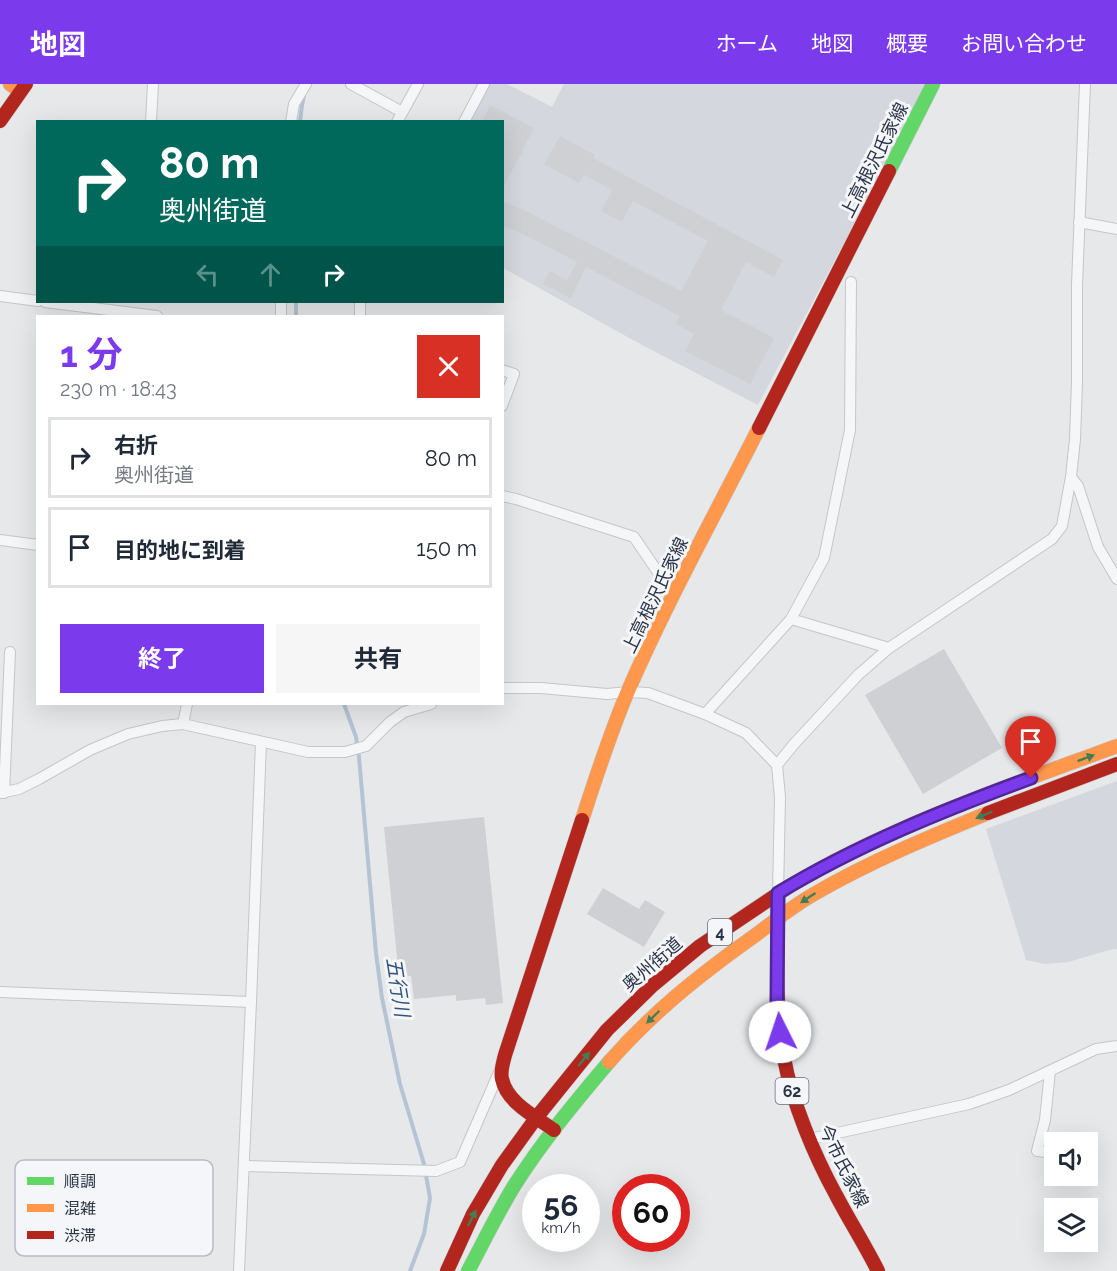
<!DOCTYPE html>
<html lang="ja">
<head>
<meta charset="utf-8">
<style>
	:root { --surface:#fff; --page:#f6f6f7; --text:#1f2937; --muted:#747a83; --line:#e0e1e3; --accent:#7c3aed }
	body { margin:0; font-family:Raleway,"Noto Sans JP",sans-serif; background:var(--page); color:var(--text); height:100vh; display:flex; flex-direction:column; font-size:22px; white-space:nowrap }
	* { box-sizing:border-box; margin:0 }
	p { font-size:20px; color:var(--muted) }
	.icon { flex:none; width:33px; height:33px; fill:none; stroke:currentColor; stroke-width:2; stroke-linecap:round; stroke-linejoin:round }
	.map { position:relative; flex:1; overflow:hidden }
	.side { position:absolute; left:36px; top:231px; width:468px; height:390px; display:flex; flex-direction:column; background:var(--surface); border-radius:0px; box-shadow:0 6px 24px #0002 }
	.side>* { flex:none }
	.top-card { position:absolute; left:36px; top:36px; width:468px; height:183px; border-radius:0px; box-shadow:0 6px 24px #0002; background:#00695c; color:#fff; overflow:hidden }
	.buttons { position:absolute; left:1044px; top:1048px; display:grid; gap:12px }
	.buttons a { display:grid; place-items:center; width:54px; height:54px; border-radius:0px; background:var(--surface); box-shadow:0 6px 24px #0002; font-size:30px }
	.speed { position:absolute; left:522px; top:1090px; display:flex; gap:12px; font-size:30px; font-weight:700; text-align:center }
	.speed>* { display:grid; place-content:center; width:78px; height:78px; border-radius:50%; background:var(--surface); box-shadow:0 6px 24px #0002; line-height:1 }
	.speed small { font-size:15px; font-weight:400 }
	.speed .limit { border:9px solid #d22; background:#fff; color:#111 }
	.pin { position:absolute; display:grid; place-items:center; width:51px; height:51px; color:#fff; margin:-62px -26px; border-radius:50% 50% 50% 0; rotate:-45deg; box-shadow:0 0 6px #0007 }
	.pin .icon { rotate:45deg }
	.me { position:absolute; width:66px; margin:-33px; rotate:356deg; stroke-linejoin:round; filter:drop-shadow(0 0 4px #0008) }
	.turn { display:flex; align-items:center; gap:21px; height:126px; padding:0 24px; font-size:27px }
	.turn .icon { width:78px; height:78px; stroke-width:2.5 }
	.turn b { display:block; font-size:42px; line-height:51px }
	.lanes { display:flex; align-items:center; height:57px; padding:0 24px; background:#0003; justify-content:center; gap:30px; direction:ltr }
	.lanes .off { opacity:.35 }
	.round { display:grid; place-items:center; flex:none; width:63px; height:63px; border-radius:0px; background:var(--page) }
	.headline { display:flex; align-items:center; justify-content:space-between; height:102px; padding:0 24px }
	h1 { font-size:36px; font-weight:700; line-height:45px; color:var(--accent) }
	.cta { display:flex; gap:12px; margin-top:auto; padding:12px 24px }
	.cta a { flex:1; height:69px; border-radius:0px; background:var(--accent); color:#fff; font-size:24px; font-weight:700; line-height:69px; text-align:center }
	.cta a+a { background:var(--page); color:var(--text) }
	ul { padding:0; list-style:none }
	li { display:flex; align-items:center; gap:18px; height:81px; margin:0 12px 9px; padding:0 12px; border:3px solid var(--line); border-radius:0px }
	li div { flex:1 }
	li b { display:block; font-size:22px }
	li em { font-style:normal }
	header { display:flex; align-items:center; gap:36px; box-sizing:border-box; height:84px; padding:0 30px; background:var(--accent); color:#fff }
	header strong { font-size:28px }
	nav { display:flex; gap:33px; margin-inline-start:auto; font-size:21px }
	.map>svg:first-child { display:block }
	.built { fill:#d4d7dd }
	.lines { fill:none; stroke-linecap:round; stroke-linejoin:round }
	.stream { stroke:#b4c4d5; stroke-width:4 }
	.building { fill:#ced0d3 }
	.street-casing { stroke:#c4c6c8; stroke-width:12 }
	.fast-casing { stroke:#c4c6c8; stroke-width:15 }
	.slow-casing { stroke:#c4c6c8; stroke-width:15 }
	.jam-casing { stroke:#c4c6c8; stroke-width:15 }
	.street { stroke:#f5f6f7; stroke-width:10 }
	.fast { stroke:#63d668; stroke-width:14 }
	.slow { stroke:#ff974d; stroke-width:14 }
	.jam { stroke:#b3261e; stroke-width:14 }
	.oneway { fill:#447d55 }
	.route-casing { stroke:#51269a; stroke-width:15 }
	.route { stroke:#7c3aed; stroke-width:10 }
	.labels { text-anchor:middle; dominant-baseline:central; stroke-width:6; stroke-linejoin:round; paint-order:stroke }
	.shield { fill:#f4f6f9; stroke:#676e7b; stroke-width:1.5 }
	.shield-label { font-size:16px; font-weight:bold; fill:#2b3445 }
	.street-label { font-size:18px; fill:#2b3445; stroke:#f4f6f9 }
	.water-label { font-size:20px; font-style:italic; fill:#34527a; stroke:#f4f6f9 }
	.key { fill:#f4f6f9; stroke:#b8bcc3; stroke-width:1.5 }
	.key-label { font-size:16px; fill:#2b3445 }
</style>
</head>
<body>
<header>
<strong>地図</strong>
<nav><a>ホーム</a><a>地図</a><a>概要</a><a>お問い合わせ</a></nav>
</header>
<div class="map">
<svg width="1117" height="1187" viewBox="0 0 1117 1187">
	<rect width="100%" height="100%" fill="#e6e8ea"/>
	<!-- built -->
	<g class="built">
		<polygon points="490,0 507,0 552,23 564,0 925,0 862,125 758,321 642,261 503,184 502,38 469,38"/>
		<polygon points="1117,697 1117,865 1113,865 1068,878 1045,880 1026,876 986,745"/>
	</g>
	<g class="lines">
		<!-- stream -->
		<g class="stream">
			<polyline points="300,38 302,21 304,12"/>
			<polyline points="296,218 296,232"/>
			<polyline points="344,620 356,653 359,673 376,869 382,914 400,1000 424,1080 430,1114 424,1150 410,1187"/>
		</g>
	</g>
	<!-- building -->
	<g class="building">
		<polygon points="490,21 534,44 502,106 502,38 482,38"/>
		<polygon points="560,52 595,71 593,74 783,176 774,193 746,178 721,226 774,254 750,300 685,267 694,250 676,240 680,232 586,183 571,214 543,200 550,187 567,196 577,178 531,154 502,141 502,117 526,127 681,207 708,157 633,117 622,138 601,127 612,106 584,91 579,99 544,80"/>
		<polygon points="944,565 1002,664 923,710 865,611"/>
		<polygon points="484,733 503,919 486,921 485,914 456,917 456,911 414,915 411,892 399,893 384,743"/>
		<polygon points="603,804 639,825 645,816 665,828 644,863 587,830"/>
	</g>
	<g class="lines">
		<defs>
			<g id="street">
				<polyline points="351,0 402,28"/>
				<polyline points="151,38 153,0"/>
				<polyline points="291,38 294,20 306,0"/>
				<polyline points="397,38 418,0"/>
				<polyline points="464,38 484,0"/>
				<polyline points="1079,138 1117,145"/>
				<polyline points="0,212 38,217"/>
				<polyline points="45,218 157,232"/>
				<polyline points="281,232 281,218"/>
				<polyline points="360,232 360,218"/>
				<polyline points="502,286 514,290 502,322"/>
				<polyline points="1071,393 1078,402 1098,463 1117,495"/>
				<polyline points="502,412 516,415 634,453 674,512"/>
				<polyline points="0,456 38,461"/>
				<polyline points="791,535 889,564"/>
				<polyline points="502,604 541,604 607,610 628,608 648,609 705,630 746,649 777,681 780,713 778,809"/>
				<polyline points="705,630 791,535 824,474 850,346 851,198"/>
				<polyline points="183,640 187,620"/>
				<polyline points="777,681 794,660 858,591 889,564 1052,455 1062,442 1071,393 1075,355 1077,298 1077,201 1085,0"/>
				<polyline points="0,709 19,705 39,695 90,666 128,650 162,642 183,640 308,668 345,668 366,662 390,638 404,628 431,620"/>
				<polyline points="4,709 10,568"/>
				<polyline points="0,908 251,918"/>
				<polyline points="1050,987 1045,1036 1037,1067 1054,1069"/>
				<polyline points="810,1055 969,1020 1009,1006 1096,965 1117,962"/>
				<polyline points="244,1082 436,1087 460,1078 500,986"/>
				<polyline points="239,1187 251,918 261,658"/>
			</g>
			<g id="fast">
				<polyline points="889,87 933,0"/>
				<path d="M 468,1187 C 483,1159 497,1130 514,1102 C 542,1058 575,1018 609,978"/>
			</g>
			<g id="slow">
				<polyline points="10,0 20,7"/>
				<path d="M 582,736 C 596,693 610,649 628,607 C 667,517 715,431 759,344"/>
				<path d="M 788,803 C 890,742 1006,703 1117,662"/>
				<path d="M 609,978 C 652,929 697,893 750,855 C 771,840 791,823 814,810 C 869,778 929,753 988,729"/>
			</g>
			<g id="jam">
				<polyline points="0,37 26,0"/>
				<polyline points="759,344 889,87"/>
				<polyline points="988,729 1117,680"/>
				<path d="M 778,809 C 778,864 774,920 784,974 C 792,1018 814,1071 836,1111 C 849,1136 865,1161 878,1187"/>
				<path d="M 554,1046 C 536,1033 507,1019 502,995 C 500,988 503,979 505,971 L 582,736"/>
				<polyline points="447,1187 473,1130 502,1081 536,1034 607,946 653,901 700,862 788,803"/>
			</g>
		</defs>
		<!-- street casing -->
		<use href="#street" class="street-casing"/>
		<!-- fast casing -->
		<use href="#fast" class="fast-casing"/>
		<!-- slow casing -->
		<use href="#slow" class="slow-casing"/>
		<!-- jam casing -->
		<use href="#jam" class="jam-casing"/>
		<!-- street -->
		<use href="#street" class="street"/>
		<!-- fast -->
		<use href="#fast" class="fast"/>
		<!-- slow -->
		<use href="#slow" class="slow"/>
		<!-- jam -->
		<use href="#jam" class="jam"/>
	</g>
	<!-- one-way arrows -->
	<defs><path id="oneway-solid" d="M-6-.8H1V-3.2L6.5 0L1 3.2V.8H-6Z" transform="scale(1.5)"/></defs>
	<g class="oneway">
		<use href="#oneway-solid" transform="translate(1086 674) rotate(-21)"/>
		<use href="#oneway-solid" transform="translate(984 731) rotate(157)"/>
		<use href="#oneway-solid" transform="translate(808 814) rotate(147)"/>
		<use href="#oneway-solid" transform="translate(653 933) rotate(136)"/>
		<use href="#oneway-solid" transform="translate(584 975) rotate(-51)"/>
		<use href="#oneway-solid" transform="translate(472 1134) rotate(-63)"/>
	</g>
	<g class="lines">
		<defs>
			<path id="route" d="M 780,948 L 777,916 L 778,809 C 857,761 944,726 1031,694"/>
		</defs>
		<!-- route casing -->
		<use href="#route" class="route-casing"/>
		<!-- route -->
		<use href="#route" class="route"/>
	</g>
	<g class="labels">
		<!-- shield labels -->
		<g class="shield">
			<rect x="708" y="835" width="24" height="26" rx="4.5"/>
			<rect x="775.5" y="994" width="33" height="26" rx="4.5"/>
		</g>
		<g class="shield-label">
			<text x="720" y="848">4</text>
			<text x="792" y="1007">62</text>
		</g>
		<!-- street labels -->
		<g class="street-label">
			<text transform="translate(874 76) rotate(-63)">上高根沢氏家線</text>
			<text transform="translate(655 511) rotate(-64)">上高根沢氏家線</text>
			<text transform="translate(652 880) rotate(-41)">奥州街道</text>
			<text transform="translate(844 1082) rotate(64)">今市氏家線</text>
		</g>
		<!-- water labels -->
		<g class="water-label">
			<text transform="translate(398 903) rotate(81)">五行川</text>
		</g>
	</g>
	<!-- legend -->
	<rect x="15" y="1076" width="198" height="96" rx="9" class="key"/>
	<rect x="27" y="1093" width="27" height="8" fill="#63d668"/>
	<rect x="27" y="1120" width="27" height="8" fill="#ff974d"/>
	<rect x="27" y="1147" width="27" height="8" fill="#b3261e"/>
	<g class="key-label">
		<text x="64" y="1103">順調</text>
		<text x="64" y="1130">混雑</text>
		<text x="64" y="1157">渋滞</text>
	</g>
</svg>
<div class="buttons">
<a><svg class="icon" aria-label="sound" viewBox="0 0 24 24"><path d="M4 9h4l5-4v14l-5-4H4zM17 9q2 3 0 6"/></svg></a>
<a><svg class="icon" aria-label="layers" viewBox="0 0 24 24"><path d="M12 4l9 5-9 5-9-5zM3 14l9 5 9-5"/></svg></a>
</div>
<div class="speed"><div>56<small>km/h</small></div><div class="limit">60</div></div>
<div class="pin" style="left:1031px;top:694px;background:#d93025"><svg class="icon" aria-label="arrive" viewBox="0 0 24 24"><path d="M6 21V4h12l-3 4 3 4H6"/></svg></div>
<svg class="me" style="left:780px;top:948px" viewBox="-20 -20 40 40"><circle r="19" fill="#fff"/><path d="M0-13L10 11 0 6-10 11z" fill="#7c3aed"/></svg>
<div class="top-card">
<div class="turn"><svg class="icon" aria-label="right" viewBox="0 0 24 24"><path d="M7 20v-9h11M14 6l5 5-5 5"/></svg><div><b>80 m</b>奥州街道</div></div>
<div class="lanes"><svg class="icon off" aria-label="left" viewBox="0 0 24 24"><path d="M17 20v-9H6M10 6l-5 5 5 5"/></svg><svg class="icon off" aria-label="ahead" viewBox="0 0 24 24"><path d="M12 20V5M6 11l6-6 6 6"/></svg><svg class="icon" aria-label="right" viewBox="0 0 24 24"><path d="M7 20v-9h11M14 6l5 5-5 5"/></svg></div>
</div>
<section class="side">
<div class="headline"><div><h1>1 分</h1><p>230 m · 18:43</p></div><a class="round" style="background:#d93025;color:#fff"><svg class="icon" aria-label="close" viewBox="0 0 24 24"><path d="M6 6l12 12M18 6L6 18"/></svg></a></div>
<ul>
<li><svg class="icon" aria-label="right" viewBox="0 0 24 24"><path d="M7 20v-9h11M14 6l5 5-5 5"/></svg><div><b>右折</b><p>奥州街道</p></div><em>80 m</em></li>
<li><svg class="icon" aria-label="arrive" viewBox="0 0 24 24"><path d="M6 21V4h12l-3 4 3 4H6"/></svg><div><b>目的地に到着</b></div><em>150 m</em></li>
</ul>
<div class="cta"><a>終了</a><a>共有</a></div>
</section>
</div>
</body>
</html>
